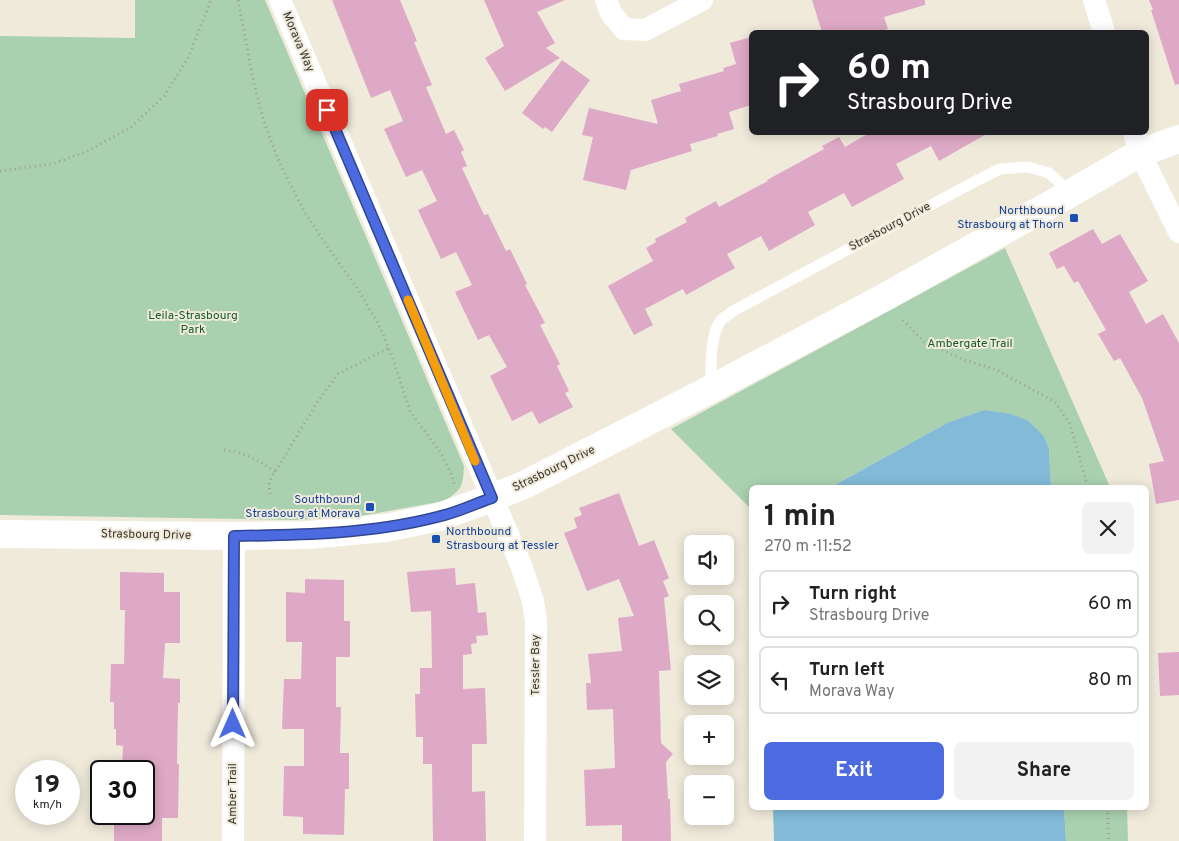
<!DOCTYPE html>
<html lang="en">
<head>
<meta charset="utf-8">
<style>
	:root { --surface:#fff; --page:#f2f2f2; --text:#222; --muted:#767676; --line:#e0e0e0; --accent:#4c6be0 }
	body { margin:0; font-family:Overpass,sans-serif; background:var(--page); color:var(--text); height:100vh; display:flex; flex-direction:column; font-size:19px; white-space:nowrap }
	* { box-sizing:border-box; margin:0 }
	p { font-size:16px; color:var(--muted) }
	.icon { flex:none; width:28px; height:28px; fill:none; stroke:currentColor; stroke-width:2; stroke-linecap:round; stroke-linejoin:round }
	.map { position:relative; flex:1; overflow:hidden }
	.drawer { position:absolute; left:749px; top:485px; width:400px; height:325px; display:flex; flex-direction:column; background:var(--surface); border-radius:8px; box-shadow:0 2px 12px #0003 }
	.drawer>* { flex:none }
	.guide { position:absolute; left:749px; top:30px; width:400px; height:105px; border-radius:8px; box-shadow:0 2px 12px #0003; background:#202124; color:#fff; overflow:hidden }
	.controls { position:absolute; left:684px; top:535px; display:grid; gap:10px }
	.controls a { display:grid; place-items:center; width:50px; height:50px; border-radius:8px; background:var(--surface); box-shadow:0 2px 12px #0003; font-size:25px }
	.speed { position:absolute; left:15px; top:760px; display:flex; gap:10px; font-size:25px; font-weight:700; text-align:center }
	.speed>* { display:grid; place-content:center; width:65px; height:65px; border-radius:50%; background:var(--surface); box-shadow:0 2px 12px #0003; line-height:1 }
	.speed small { font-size:12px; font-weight:400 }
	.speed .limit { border:2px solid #111; border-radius:8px; background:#fff; color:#111 }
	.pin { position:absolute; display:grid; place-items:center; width:42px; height:42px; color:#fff; margin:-21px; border-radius:10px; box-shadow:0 2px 8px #0006 }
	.me { position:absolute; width:55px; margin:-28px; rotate:0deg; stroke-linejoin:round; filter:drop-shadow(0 0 4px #0008) }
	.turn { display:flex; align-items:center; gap:18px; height:105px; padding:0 15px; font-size:22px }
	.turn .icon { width:65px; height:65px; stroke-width:2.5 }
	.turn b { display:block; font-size:35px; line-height:42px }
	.round { display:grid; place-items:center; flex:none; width:52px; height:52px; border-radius:8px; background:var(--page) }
	.overview { display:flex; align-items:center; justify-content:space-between; height:85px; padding:0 15px }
	h1 { font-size:30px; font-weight:700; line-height:38px }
	.button { display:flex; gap:10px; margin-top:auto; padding:10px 15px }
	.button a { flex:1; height:58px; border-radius:8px; background:var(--accent); color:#fff; font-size:20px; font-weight:700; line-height:58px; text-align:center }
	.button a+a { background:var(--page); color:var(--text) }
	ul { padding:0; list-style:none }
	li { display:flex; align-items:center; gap:15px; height:68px; margin:0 10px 8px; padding:0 5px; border:2px solid var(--line); border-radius:8px }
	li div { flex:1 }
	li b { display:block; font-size:19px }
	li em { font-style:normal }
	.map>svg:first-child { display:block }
	.green { fill:#a9d1b0 }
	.water { fill:#82bad8 }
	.building { fill:#dea9c6 }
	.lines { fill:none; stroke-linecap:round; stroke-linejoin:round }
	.path { stroke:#a29d92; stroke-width:3; stroke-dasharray:1 4; stroke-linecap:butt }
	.service { stroke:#fff; stroke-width:11 }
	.minor { stroke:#fff; stroke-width:22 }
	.tertiary { stroke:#fff; stroke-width:28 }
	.route-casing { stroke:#314692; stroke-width:12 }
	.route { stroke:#4c6be0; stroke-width:9 }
	.slow { stroke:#f59e0b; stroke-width:9 }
	.transit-dot { fill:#1a4fb4; stroke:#f0eadb; stroke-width:2 }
	.labels { text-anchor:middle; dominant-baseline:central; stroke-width:4; stroke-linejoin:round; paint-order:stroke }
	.street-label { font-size:12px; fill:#393630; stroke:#f0eadb }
	.transit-label { font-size:12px; fill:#164399; stroke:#f0eadb; text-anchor:end }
	.park-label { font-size:12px; fill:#155b2c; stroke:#f0eadb }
</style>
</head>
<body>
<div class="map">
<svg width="1179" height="841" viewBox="0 0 1179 841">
	<rect width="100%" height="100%" fill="#f0eadb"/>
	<!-- green -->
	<g class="green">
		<path d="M 135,0 L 265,0 L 464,466 C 463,486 462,490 444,501 L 355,517 L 294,520 L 0,515 L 0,36 L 135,38 Z"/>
		<polygon points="1005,248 1110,487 1051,487 1049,449 984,410 949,422 831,487 751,488 751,509 671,429"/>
		<polygon points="1064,808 1127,808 1128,841 1066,841"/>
	</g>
	<!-- water -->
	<g class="water">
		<polygon points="984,410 1010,414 1027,420 1043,435 1049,449 1051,487 831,487 949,422"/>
		<polygon points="773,808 1064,808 1066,841 774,841"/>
	</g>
	<!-- building -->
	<g class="building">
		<polygon points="332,0 400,0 417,41 414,42 432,85 426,87 446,134 454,130 464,150 461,152 467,166 462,168 484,215 488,214 506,251 510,249 527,284 525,285 545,323 540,325 560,364 557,366 569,391 565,393 573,407 539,424 532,411 512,421 490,376 507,367 489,335 478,340 455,292 472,285 456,252 441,259 418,210 437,201 422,170 406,177 384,129 403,121 390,90 371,98"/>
		<polygon points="484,0 565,0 537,12 555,43 546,48 560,58 505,91 485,58 504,46"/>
		<polygon points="812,0 925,0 925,5 884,17 888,29 877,32 822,32"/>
		<polygon points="1149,0 1179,0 1179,84 1175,85 1151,10 1153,10"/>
		<polygon points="751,37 751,105 729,112 734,129 717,134 718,136 690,144 692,151 631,170 626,190 583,180 593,137 582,135 589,108 658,124 651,100 681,91 679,84 724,71 723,68 736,64 730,43"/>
		<polygon points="562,60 590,80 552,132 545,127 543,129 522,113"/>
		<polygon points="871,132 990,132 939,161 931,146 896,164 904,179 852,207 844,193 808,212 815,225 769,251 761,236 727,254 735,268 686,295 683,289 645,309 653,325 634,335 608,286 653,261 646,248 656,242 655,239 687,222 685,218 716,201 719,207 768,181 767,180 824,149 822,146 839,137 845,147"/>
		<polygon points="1093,229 1102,244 1120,234 1148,281 1129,292 1146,324 1163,314 1179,343 1179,500 1156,504 1149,464 1164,461 1142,398 1120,358 1114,361 1098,334 1106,330 1078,281 1074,283 1064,266 1057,269 1049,253"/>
		<polygon points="619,493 639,546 654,540 669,578 663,581 669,596 664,598 671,670 659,671 661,743 673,754 666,762 668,799 670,799 671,841 622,841 622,825 586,826 584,770 615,768 613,709 587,710 586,683 591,683 588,654 622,651 618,618 634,616 619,579 587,591 564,533 577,528 574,518 582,515 579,508"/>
		<polygon points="455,568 456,585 475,583 478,613 486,612 488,635 476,636 477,643 471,644 472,654 463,655 463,689 485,688 487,744 472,744 472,792 485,791 486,841 433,841 432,764 423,764 423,737 416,737 415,694 420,694 420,668 432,668 431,611 411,612 407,572"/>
		<polygon points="120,572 164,573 164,592 180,592 180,643 165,643 163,678 180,679 180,703 178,703 177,764 179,764 178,818 162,818 162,841 114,841 114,814 144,814 144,771 122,771 123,746 116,745 116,729 114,729 114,702 110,702 111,664 124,664 125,610 120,610"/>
		<polygon points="305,579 344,580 344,621 350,621 350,657 336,657 336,707 341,707 340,753 349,753 349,789 345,789 344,835 303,834 303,817 283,816 284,766 304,766 304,729 282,729 284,679 301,679 302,642 286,642 286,592 305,593"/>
		<polygon points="1179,652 1179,695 1160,696 1158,653"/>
	</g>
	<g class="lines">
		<!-- path -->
		<g class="path">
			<polyline points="238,0 254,84 265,125 280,164 304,211 325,243 357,288 378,323 391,353 410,411 440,452 450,471 455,486"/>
			<polyline points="0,171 52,164 86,152 131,127 164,96 188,58 211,0"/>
			<polyline points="903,320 924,342 965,360 997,370 1055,402 1070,424 1088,488"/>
			<path d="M 224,450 C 244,452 259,460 275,472"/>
			<polyline points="270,494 269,482 275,472 318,401 338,374 389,348"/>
			<polyline points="471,530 474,541"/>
			<polyline points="1107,808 1109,841"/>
		</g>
		<!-- service -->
		<path class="service" d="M 711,388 C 711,369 709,332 723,318 C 726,316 730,314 733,311 L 974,182 L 1000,169 L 1028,167 L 1049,173 L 1071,193"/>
		<!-- minor -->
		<g class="minor">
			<polyline points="280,0 521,565 533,601 536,621 535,841"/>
			<polyline points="606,0 611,13 624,29 645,30 702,0"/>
			<polyline points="1094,0 1104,32"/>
			<polyline points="1134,132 1140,153 1179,232"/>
			<polyline points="233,841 234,536"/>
		</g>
		<!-- tertiary -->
		<polyline class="tertiary" points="0,534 234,536 308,535 386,528 439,517 492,498 524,485 711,389 883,298 1071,193 1140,153 1179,139"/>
	</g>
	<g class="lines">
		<defs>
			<path id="route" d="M 233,724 L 234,536 C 302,535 371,534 437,517 C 456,513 474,504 492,498 L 327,110"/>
		</defs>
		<!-- route casing -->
		<use href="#route" class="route-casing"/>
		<!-- route -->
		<use href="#route" class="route"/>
		<!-- slow -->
		<polyline class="slow" points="408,300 475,461"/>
	</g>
	<!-- markers -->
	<g class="transit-dot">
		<rect x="1069" y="213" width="10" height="10" rx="2.5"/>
		<rect x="365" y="502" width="10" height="10" rx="2.5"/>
		<rect x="431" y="534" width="10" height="10" rx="2.5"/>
	</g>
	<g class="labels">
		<!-- street labels -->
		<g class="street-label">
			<text transform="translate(298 42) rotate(67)">Morava Way</text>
			<text transform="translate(890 227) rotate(-28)">Strasbourg Drive</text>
			<text transform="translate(554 469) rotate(-26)">Strasbourg Drive</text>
			<text transform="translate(146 535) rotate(1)">Strasbourg Drive</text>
			<text transform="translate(536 665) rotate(-90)">Tessler Bay</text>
			<text transform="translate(233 794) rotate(-90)">Amber Trail</text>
		</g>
		<!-- transit labels -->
		<g class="transit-label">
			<text x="1064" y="211">Northbound<tspan x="1064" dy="14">Strasbourg at Thorn</tspan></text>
			<text x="360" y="500">Southbound<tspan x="360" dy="14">Strasbourg at Morava</tspan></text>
			<text x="446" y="532" text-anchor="start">Northbound<tspan x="446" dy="14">Strasbourg at Tessler</tspan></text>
		</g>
		<!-- park labels -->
		<g class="park-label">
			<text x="193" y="316">Leila-Strasbourg<tspan x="193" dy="14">Park</tspan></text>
			<text x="970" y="344">Ambergate Trail</text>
		</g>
	</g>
</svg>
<div class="controls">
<a><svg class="icon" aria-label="sound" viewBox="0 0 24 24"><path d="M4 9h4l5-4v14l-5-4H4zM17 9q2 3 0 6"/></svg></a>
<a><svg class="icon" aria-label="search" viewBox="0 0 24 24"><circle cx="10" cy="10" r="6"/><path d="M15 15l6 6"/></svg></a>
<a><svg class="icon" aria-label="layers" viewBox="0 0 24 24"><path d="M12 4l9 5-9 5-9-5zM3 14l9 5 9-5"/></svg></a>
<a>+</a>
<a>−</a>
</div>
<div class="speed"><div>19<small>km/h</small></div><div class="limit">30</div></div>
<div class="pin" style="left:327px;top:110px;background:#d93025"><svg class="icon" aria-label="arrive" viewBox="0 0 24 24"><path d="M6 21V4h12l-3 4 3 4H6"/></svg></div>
<svg class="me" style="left:233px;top:724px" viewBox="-20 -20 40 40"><path d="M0-17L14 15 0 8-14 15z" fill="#4c6be0" stroke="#fff" stroke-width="4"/></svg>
<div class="guide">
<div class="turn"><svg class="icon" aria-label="right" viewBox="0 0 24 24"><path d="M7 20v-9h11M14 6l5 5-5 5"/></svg><div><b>60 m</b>Strasbourg Drive</div></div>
</div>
<section class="drawer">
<div class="overview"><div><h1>1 min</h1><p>270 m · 11:52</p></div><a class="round"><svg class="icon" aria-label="close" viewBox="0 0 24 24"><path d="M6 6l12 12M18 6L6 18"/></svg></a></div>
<ul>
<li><svg class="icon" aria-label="right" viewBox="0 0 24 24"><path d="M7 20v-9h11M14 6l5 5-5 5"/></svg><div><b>Turn right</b><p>Strasbourg Drive</p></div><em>60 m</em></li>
<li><svg class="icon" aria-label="left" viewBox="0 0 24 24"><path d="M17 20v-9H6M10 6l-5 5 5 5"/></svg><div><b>Turn left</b><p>Morava Way</p></div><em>80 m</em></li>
</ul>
<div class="button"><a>Exit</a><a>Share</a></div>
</section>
</div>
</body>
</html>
